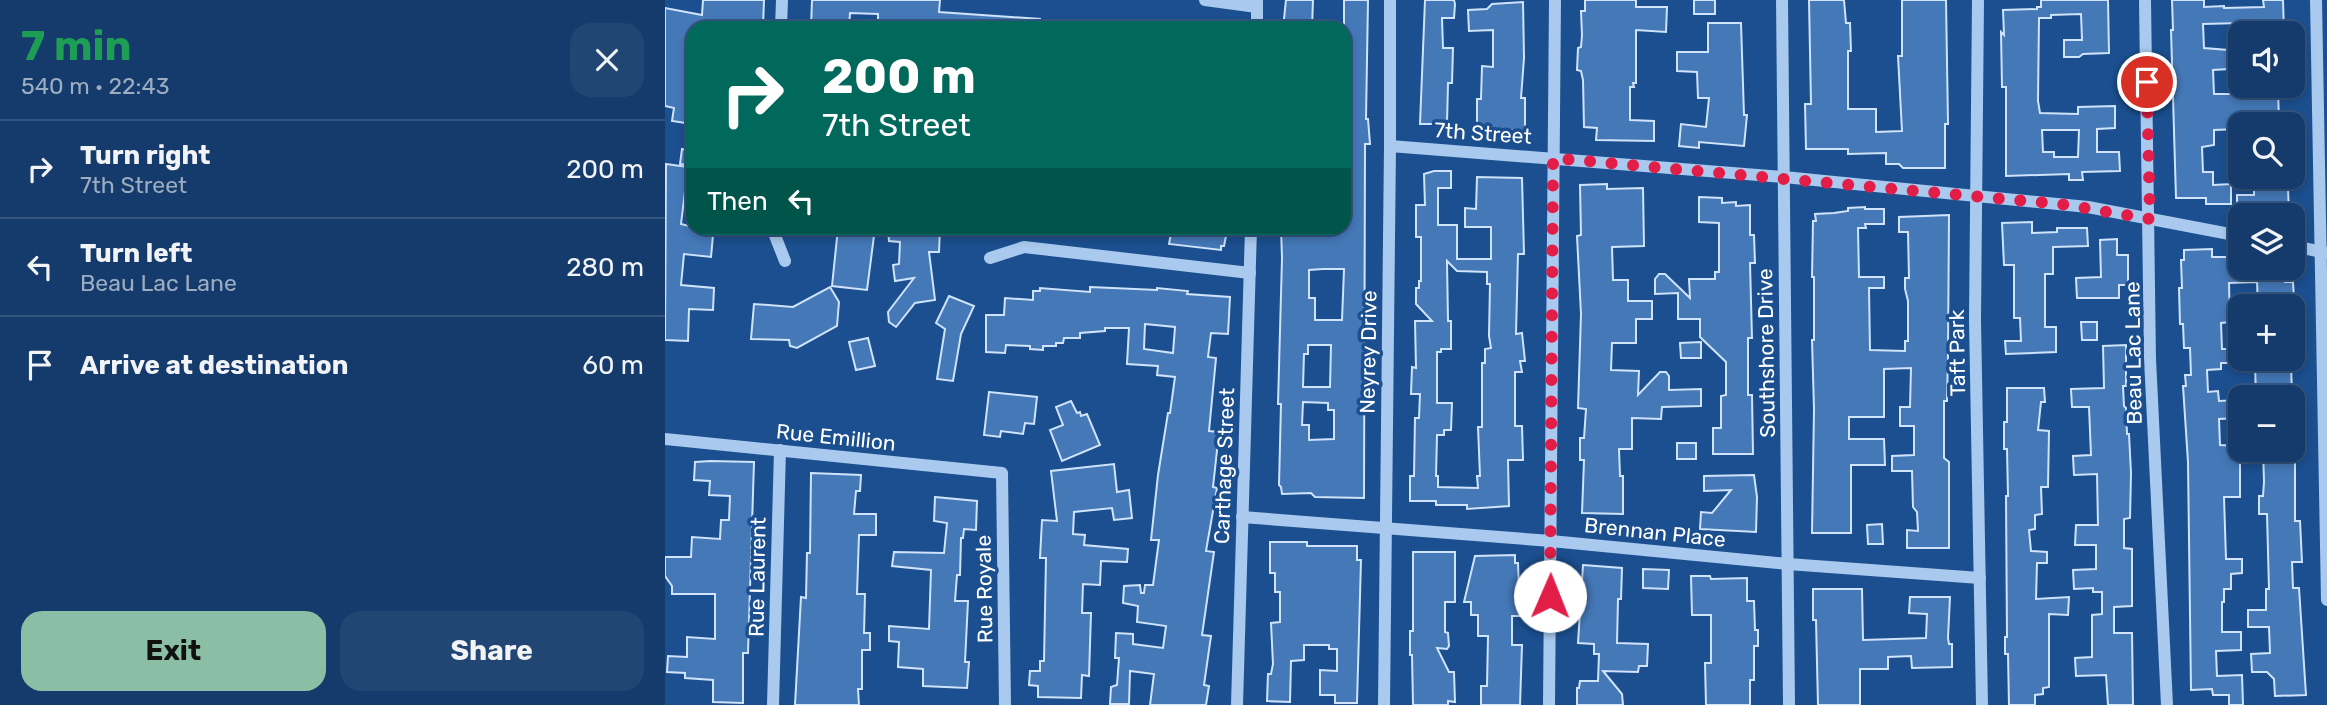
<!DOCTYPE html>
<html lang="en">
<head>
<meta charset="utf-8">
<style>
	:root { --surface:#143b6b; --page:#214673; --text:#f1f3f6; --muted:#9dadc1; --line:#33557e; --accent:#8abfa5 }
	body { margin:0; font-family:Rubik,sans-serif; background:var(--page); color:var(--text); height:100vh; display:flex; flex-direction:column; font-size:26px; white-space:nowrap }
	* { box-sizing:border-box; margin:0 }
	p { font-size:23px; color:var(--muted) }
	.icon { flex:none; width:38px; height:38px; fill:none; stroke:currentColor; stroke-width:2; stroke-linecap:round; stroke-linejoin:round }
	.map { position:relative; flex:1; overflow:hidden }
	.sheet { display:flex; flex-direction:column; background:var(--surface); width:665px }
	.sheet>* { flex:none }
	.hud { position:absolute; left:21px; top:21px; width:665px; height:214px; border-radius:21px; box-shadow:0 4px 10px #0003,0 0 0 2px var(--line); background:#00695c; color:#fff; overflow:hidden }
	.fabs { position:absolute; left:1563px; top:21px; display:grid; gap:14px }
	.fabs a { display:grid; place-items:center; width:77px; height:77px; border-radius:14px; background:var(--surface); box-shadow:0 4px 10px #0003,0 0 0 2px var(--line); font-size:35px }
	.pin { position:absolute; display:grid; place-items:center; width:60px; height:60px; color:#fff; margin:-30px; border:4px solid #fff; border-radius:50%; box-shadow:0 2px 7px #0007 }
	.me { position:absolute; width:77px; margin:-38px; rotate:1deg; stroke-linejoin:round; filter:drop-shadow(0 0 5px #0008) }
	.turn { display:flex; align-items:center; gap:24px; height:147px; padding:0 21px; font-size:32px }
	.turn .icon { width:91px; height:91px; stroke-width:2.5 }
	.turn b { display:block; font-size:49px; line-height:60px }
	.then { display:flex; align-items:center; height:66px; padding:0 21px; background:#0003; gap:14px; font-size:26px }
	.round { display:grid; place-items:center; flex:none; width:74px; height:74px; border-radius:21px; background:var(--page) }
	.overview { display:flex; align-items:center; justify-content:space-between; height:119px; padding:0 21px }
	h1 { font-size:42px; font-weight:700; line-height:52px; color:#1e9e55 }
	.primary-button { display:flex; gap:14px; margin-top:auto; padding:14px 21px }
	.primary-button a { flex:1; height:80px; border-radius:21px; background:var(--accent); color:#111; font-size:28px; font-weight:700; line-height:80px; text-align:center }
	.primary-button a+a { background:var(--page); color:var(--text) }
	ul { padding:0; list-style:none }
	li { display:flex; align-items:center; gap:21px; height:98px; padding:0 21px; border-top:2px solid var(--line) }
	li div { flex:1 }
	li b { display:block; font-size:26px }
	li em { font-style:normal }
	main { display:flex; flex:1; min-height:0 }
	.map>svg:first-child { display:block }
	.building { fill:#4478b7; stroke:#cfe3fa; stroke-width:2; fill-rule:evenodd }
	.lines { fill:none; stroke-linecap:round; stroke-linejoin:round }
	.minor { stroke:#a9c9ee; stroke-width:12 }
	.route { stroke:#e11d48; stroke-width:12; stroke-dasharray:0 21.6 }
	.labels { text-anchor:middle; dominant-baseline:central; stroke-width:7; stroke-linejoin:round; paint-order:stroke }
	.street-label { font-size:21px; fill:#fff; stroke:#1b4f8f }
</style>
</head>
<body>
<main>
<section class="sheet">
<div class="overview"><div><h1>7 min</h1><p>540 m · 22:43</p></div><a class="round"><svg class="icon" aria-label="close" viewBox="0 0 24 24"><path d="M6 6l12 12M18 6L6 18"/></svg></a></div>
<ul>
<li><svg class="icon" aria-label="right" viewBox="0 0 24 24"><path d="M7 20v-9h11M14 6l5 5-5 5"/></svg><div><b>Turn right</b><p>7th Street</p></div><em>200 m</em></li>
<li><svg class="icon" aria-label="left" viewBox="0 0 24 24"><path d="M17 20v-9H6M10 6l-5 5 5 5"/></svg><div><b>Turn left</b><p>Beau Lac Lane</p></div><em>280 m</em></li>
<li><svg class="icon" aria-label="arrive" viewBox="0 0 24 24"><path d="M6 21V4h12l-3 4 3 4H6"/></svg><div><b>Arrive at destination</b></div><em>60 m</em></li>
</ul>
<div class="primary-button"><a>Exit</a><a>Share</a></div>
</section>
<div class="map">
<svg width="1662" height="705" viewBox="0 0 1662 705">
	<rect width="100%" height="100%" fill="#1b4f8f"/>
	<!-- building -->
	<g class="building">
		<polygon points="38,0 99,0 98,26 62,24 62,28 28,28 28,82 25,82 21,123 7,121 9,108 0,106 0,8 37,15"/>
		<polygon points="147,0 275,0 274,12 375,19 375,28 213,28 213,14 185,13 184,28 146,28"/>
		<polygon points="621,0 648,0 647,28 618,28"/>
		<path d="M 679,0 L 703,0 L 701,119 L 703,119 L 705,144 L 700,144 L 699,498 L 650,497 L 646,493 L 617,494 L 616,487 L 614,485 L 616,404 L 613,404 L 617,258 L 616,228 L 679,228 ZM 658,269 L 679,269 L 677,320 L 650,320 L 650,298 L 644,298 L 644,270 ZM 643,345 L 666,345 L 665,387 L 638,387 L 639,354 L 643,354 ZM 638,402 L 663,403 L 663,410 L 669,410 L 669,439 L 644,440 L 644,425 L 637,425 Z"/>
		<polygon points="760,0 789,0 790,4 789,18 777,18 778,48 788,48 787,83 783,83 782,124 755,124"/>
		<polygon points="920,0 971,0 971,7 1002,7 1001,32 971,30 971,83 968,83 969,87 965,87 965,120 989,121 989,141 931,140 932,128 919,127 918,80 916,71 912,70 913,48 916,47 917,35 916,11 920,11"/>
		<rect x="1029" y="0" width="21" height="14"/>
		<polygon points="1144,0 1179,0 1181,23 1185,23 1186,51 1183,51 1183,109 1211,109 1211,132 1237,131 1233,56 1237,56 1237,0 1281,0 1283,124 1280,124 1280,168 1238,168 1234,164 1221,164 1221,153 1183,154 1183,149 1141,149 1140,104 1146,104"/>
		<path d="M 1376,0 L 1443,0 L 1444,53 L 1418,54 L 1414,57 L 1399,57 L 1399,40 L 1417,40 L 1416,14 L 1386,15 L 1386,18 L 1374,18 L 1373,101 L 1375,113 L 1413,114 L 1413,107 L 1450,106 L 1450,128 L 1432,129 L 1432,152 L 1454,152 L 1455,171 L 1417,172 L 1418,180 L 1404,180 L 1404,174 L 1341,176 L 1341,87 L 1337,87 L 1336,32 L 1339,35 L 1338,10 L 1372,9 L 1372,7 L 1376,7 ZM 1377,130 L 1414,130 L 1413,157 L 1389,157 L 1389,152 L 1378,152 Z"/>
		<polygon points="1507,0 1539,0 1539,7 1559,6 1559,8 1599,7 1598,0 1618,0 1619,33 1577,33 1576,23 1538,24 1539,48 1563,50 1564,69 1548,70 1549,94 1595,94 1595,86 1613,86 1614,124 1575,124 1575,129 1549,130 1549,145 1537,147 1538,172 1548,172 1548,185 1566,184 1566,204 1541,204 1541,198 1511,198 1506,30 1508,30"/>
		<polygon points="858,2 859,58 856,98 860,98 860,131 816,130 816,124 812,124 812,99 816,99 817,66 828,67 828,30 804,31 803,10 822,9 827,4"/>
		<polygon points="1043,23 1076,23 1079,115 1082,115 1079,146 1034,142 1034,148 1014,146 1016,124 1041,127 1044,98 1033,98 1032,72 1012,71 1012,52 1043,52"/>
		<polygon points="17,149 28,151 28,166 15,164"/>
		<polygon points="1,164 23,167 16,224 32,228 31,233 48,235 46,257 19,254 16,285 49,288 48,310 24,309 23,341 0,340"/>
		<path d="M 769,171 L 786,171 L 786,188 L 773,188 L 773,225 L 792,225 L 792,259 L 826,259 L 826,227 L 800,227 L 800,208 L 811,209 L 812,177 L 857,178 L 859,254 L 853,254 L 851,334 L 857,333 L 860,361 L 855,361 L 857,372 L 850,372 L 850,426 L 857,426 L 858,460 L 843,460 L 844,506 L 802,509 L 802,505 L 771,505 L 771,501 L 745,501 L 745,476 L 749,476 L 750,418 L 754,418 L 755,394 L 746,394 L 747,367 L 751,368 L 750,321 L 767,321 L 751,304 L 751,288 L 754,288 L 754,281 L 756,281 L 756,237 L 751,237 L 751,205 L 760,205 L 759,174 ZM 782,261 L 792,271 L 822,272 L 822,284 L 825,284 L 824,336 L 826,348 L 820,349 L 820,363 L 817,363 L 817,427 L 813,427 L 815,476 L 812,476 L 813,488 L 773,487 L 773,476 L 771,476 L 772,435 L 779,435 L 779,430 L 786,430 L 787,403 L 772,403 L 772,352 L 776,352 L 776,349 L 786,349 L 786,321 L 783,321 Z"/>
		<polygon points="1589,177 1617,177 1617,188 1623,188 1624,215 1590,215 1590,211 1572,211 1572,195 1589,195"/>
		<polygon points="942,184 942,189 978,188 979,246 947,247 948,280 963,280 963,301 987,301 987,319 971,319 971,343 947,343 946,370 974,371 973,395 995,372 1001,372 1004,376 1004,390 1036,389 1036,406 997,407 996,419 967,418 967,449 954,449 955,476 958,476 958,514 917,513 919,460 915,460 915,438 919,438 921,409 913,408 916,314 912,236 916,235 915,185"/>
		<polygon points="1034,197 1057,198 1057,203 1071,202 1071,206 1085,205 1085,235 1089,235 1090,263 1085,263 1087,338 1083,338 1083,395 1087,395 1088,454 1048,454 1048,428 1056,428 1056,396 1061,395 1061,362 1035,337 1035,319 1013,319 1013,293 990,294 990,279 994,274 1000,274 1025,298 1024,279 1050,279 1050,272 1054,272 1054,223 1034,222"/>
		<polygon points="1200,207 1200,209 1219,209 1219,224 1200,224 1201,228 1193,228 1194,277 1219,277 1219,288 1204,288 1205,350 1240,351 1240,341 1243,341 1243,301 1240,289 1240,278 1244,278 1243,232 1234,232 1234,217 1284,215 1283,356 1282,401 1279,401 1279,458 1284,462 1284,548 1242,548 1242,530 1253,531 1252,512 1248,507 1247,471 1227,471 1227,456 1249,455 1249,426 1235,426 1235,407 1245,407 1246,368 1219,369 1219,417 1184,417 1184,439 1219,439 1220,465 1186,465 1186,533 1147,533 1149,409 1147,340 1149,340 1149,277 1147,277 1148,221 1151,221 1150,214 1169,213 1183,211 1183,208"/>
		<polygon points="1367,222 1367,233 1392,232 1392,228 1422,228 1423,246 1388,247 1388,274 1380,274 1380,327 1391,327 1391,352 1341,354 1340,341 1356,341 1355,318 1349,318 1349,265 1339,265 1337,223"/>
		<polygon points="173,228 210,228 202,290 167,286"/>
		<polygon points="223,228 275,228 274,252 264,252 270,300 250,303 231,327 224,322 223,312 249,278 230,281 228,265 234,264 235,242 224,241"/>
		<polygon points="507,228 559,228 558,230 562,231 559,246 556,246 556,250 504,244"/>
		<polygon points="1452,239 1452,255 1463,255 1463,285 1454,285 1454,298 1412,298 1411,278 1436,277 1435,240"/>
		<polygon points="1547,249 1547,257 1568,257 1568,262 1571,262 1572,268 1620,268 1620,282 1628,282 1629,299 1609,300 1609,306 1593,306 1592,282 1564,283 1565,322 1556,323 1557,349 1563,349 1563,363 1556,363 1556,369 1542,370 1543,392 1553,391 1554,401 1574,400 1574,418 1554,419 1555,445 1575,446 1575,497 1559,497 1561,559 1577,559 1577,573 1566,574 1566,589 1559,589 1559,602 1557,602 1557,632 1576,632 1576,650 1551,651 1552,676 1577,675 1578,705 1564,705 1564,695 1548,695 1547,689 1526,690 1523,462 1518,386 1521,386 1520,375 1526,375 1525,348 1519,348 1518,324 1515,324 1514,288 1517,288 1516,260 1519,260 1519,250"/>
		<polygon points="165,287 174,302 172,326 132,348 125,346 124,340 86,339 89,304 128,307"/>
		<path d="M 425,287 L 492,290 L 492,288 L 523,291 L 522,294 L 565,297 L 563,334 L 546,333 L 543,357 L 551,358 L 544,431 L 554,432 L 548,487 L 552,488 L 541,551 L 549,552 L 537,635 L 546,636 L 539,685 L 544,686 L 541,705 L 485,705 L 489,674 L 465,671 L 464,704 L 445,704 L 446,687 L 452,685 L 454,658 L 450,658 L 451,633 L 468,634 L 468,644 L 498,648 L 501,626 L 472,622 L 473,606 L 458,603 L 459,586 L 475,585 L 476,593 L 479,593 L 480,585 L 488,585 L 494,540 L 486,540 L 493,475 L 503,413 L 505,413 L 510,377 L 492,375 L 493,366 L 462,364 L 464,328 L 440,328 L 440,331 L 415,333 L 415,338 L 399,338 L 398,343 L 391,343 L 391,346 L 378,346 L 378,350 L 365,349 L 365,346 L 341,345 L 340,353 L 321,352 L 321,315 L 339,315 L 340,298 L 368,300 L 368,291 L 375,291 L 375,288 L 425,292 ZM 480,324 L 510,327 L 508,353 L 479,349 Z"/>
		<polygon points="284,296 309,306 296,334 288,381 272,379 280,329 271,323"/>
		<polygon points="1416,322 1432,322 1432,340 1417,340"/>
		<polygon points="203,338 210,366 191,370 184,342"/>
		<polygon points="1036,342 1036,358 1016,358 1015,343"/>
		<polygon points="1461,345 1461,386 1458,386 1459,406 1461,408 1462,434 1464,434 1466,473 1465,518 1459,519 1459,548 1467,549 1467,606 1449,607 1449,633 1467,633 1468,705 1443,705 1441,675 1411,676 1410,658 1427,657 1427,615 1437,614 1437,592 1428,592 1428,588 1409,589 1408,570 1431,569 1431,545 1410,545 1411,525 1433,525 1432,474 1409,475 1408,456 1426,455 1424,407 1407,407 1406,389 1439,388 1438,346"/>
		<polygon points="1595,359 1623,359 1623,363 1626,363 1627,397 1591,397 1590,364 1595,364"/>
		<polygon points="1342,388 1379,388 1380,402 1376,402 1373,430 1384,431 1383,487 1376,487 1377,514 1370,515 1370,529 1364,530 1366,551 1382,552 1382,563 1372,563 1371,599 1404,597 1403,615 1384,614 1384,687 1378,688 1378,694 1370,695 1370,705 1344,705 1343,654 1340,654 1340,637 1342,637 1341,496 1343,496 1342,449 1339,449 1339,422 1342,422"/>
		<polygon points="324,392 372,397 369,424 360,423 358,434 336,431 335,437 319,435"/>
		<polygon points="406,401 412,413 415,412 416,416 422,414 435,445 397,461 385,430 398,425 391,407"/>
		<rect x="1012" y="443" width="19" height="16"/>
		<polygon points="1598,450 1630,450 1630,521 1635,521 1637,562 1627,562 1628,588 1634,588 1641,695 1610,696 1609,679 1602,672 1587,672 1586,654 1605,653 1604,627 1583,627 1583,610 1601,610 1601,589 1604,589 1602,514 1594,514 1594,496 1598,496 1599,482"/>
		<polygon points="46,461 89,462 83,653 78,653 78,703 48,702 48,680 20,678 20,673 2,672 3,656 22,657 22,637 50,639 50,594 7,594 7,586 0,576 0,557 26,557 27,537 55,539 56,520 64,520 65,496 44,495 45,481 29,480 30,462"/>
		<polygon points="449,464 452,492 464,490 467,518 449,520 447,508 409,512 408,534 420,535 419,545 463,549 462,562 436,561 435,585 418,584 417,613 426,613 424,676 417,675 416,698 373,697 373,686 364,685 365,671 375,671 375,661 379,661 381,558 375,558 377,520 392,521 386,471"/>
		<polygon points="146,473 196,475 195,491 191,491 189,514 211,514 211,535 194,535 192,594 200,594 199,633 205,633 205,650 197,650 197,689 193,689 194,705 130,705 136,597 141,598 142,553 145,553"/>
		<polygon points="1089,475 1092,497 1091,532 1035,529 1036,512 1047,513 1066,490 1039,491 1039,476"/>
		<polygon points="270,497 312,501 311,530 299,529 298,538 296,538 295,575 292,575 290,601 303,601 300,662 304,662 302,688 258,686 258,669 233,667 234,642 224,641 224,626 264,629 266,570 227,566 229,552 279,553 282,523 269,521"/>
		<polygon points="1217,524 1218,544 1203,544 1202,525"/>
		<polygon points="605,542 642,542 642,546 692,546 692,560 696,560 692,703 670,703 670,695 655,695 655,670 672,671 672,649 664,649 664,645 639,645 639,660 626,661 625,702 602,701 603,674 606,674 608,664 606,623 615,622 615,592 610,592 610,573 605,573"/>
		<polygon points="748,552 790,552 790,602 780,602 780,632 783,633 784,646 782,649 772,648 784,672 789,672 790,702 783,701 783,705 748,705 747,655 745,655 745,631 748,631"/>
		<polygon points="850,555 850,563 853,563 855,616 847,616 847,645 857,645 855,705 816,705 816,686 822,686 823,636 813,636 813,615 806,615 806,602 799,602 810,556"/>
		<polygon points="918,565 957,568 956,599 953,599 952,643 983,644 982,666 974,666 973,672 938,671 957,694 958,705 912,705 912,688 914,688 915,681 933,681 934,654 929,654 929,644 913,643"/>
		<polygon points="978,569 1004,570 1003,589 978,588"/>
		<polygon points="1026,576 1045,576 1046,579 1082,578 1082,601 1089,601 1090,630 1093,630 1093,646 1089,646 1089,680 1085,680 1085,705 1041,705 1040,663 1046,663 1046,615 1027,615"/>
		<polygon points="1148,589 1197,589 1198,640 1261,638 1262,614 1244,613 1245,597 1285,597 1283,638 1284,644 1287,644 1287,667 1247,668 1246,656 1223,657 1223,669 1195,669 1195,705 1153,705 1151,620 1148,620"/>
	</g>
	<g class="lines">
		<!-- minor -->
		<g class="minor">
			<polyline points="540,0 592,7"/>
			<polyline points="1117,0 1124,705"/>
			<polyline points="1313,0 1310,320 1317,705"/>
			<polyline points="1480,0 1485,359 1502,705"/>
			<polyline points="1651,0 1662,600"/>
			<polyline points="116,28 117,0"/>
			<polyline points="592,28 592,0"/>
			<polyline points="725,146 1119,177 1423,207 1575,236"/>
			<polyline points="107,228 120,261"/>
			<polyline points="1628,246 1662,253"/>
			<polyline points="325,258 359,247 585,273"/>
			<polyline points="0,439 337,473 340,705"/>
			<polyline points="577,517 886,541 1123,564 1315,578"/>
			<polyline points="108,705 115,450"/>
			<polyline points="572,705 586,228"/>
			<polyline points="719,705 725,146 725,0"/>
			<polyline points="884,705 890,0"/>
		</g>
	</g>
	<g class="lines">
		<!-- route -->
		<polyline class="route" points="885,596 888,158 1395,204 1485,219 1482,82"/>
	</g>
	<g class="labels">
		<!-- street labels -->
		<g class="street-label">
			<text transform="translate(818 133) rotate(4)">7th Street</text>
			<text transform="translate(703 352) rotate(-89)">Neyrey Drive</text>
			<text transform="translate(1101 353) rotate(-91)">Southshore Drive</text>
			<text transform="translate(1292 353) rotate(-91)">Taft Park</text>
			<text transform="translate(1468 353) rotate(-91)">Beau Lac Lane</text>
			<text transform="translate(171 437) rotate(6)">Rue Emillion</text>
			<text transform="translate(559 466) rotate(-88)">Carthage Street</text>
			<text transform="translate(990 532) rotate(6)">Brennan Place</text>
			<text transform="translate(92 577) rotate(-89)">Rue Laurent</text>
			<text transform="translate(319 589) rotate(-91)">Rue Royale</text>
		</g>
	</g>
</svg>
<div class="fabs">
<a><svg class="icon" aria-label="sound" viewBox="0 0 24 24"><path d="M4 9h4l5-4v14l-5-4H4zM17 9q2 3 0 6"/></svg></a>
<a><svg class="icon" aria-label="search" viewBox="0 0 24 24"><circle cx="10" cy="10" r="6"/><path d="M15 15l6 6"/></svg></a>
<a><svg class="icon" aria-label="layers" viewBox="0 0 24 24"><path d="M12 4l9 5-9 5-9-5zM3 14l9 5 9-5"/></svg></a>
<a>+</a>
<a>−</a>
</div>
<div class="pin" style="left:1482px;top:82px;background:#d93025"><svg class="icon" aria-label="arrive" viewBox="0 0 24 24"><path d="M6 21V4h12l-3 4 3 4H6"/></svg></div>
<svg class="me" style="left:885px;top:596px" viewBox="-20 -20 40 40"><circle r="19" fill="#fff"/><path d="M0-13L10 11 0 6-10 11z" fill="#e11d48"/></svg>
<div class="hud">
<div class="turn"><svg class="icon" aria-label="right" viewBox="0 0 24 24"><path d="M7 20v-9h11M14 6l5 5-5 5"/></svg><div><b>200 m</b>7th Street</div></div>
<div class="then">Then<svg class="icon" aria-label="left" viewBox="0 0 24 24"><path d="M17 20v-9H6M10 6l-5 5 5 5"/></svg></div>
</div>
</div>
</main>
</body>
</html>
